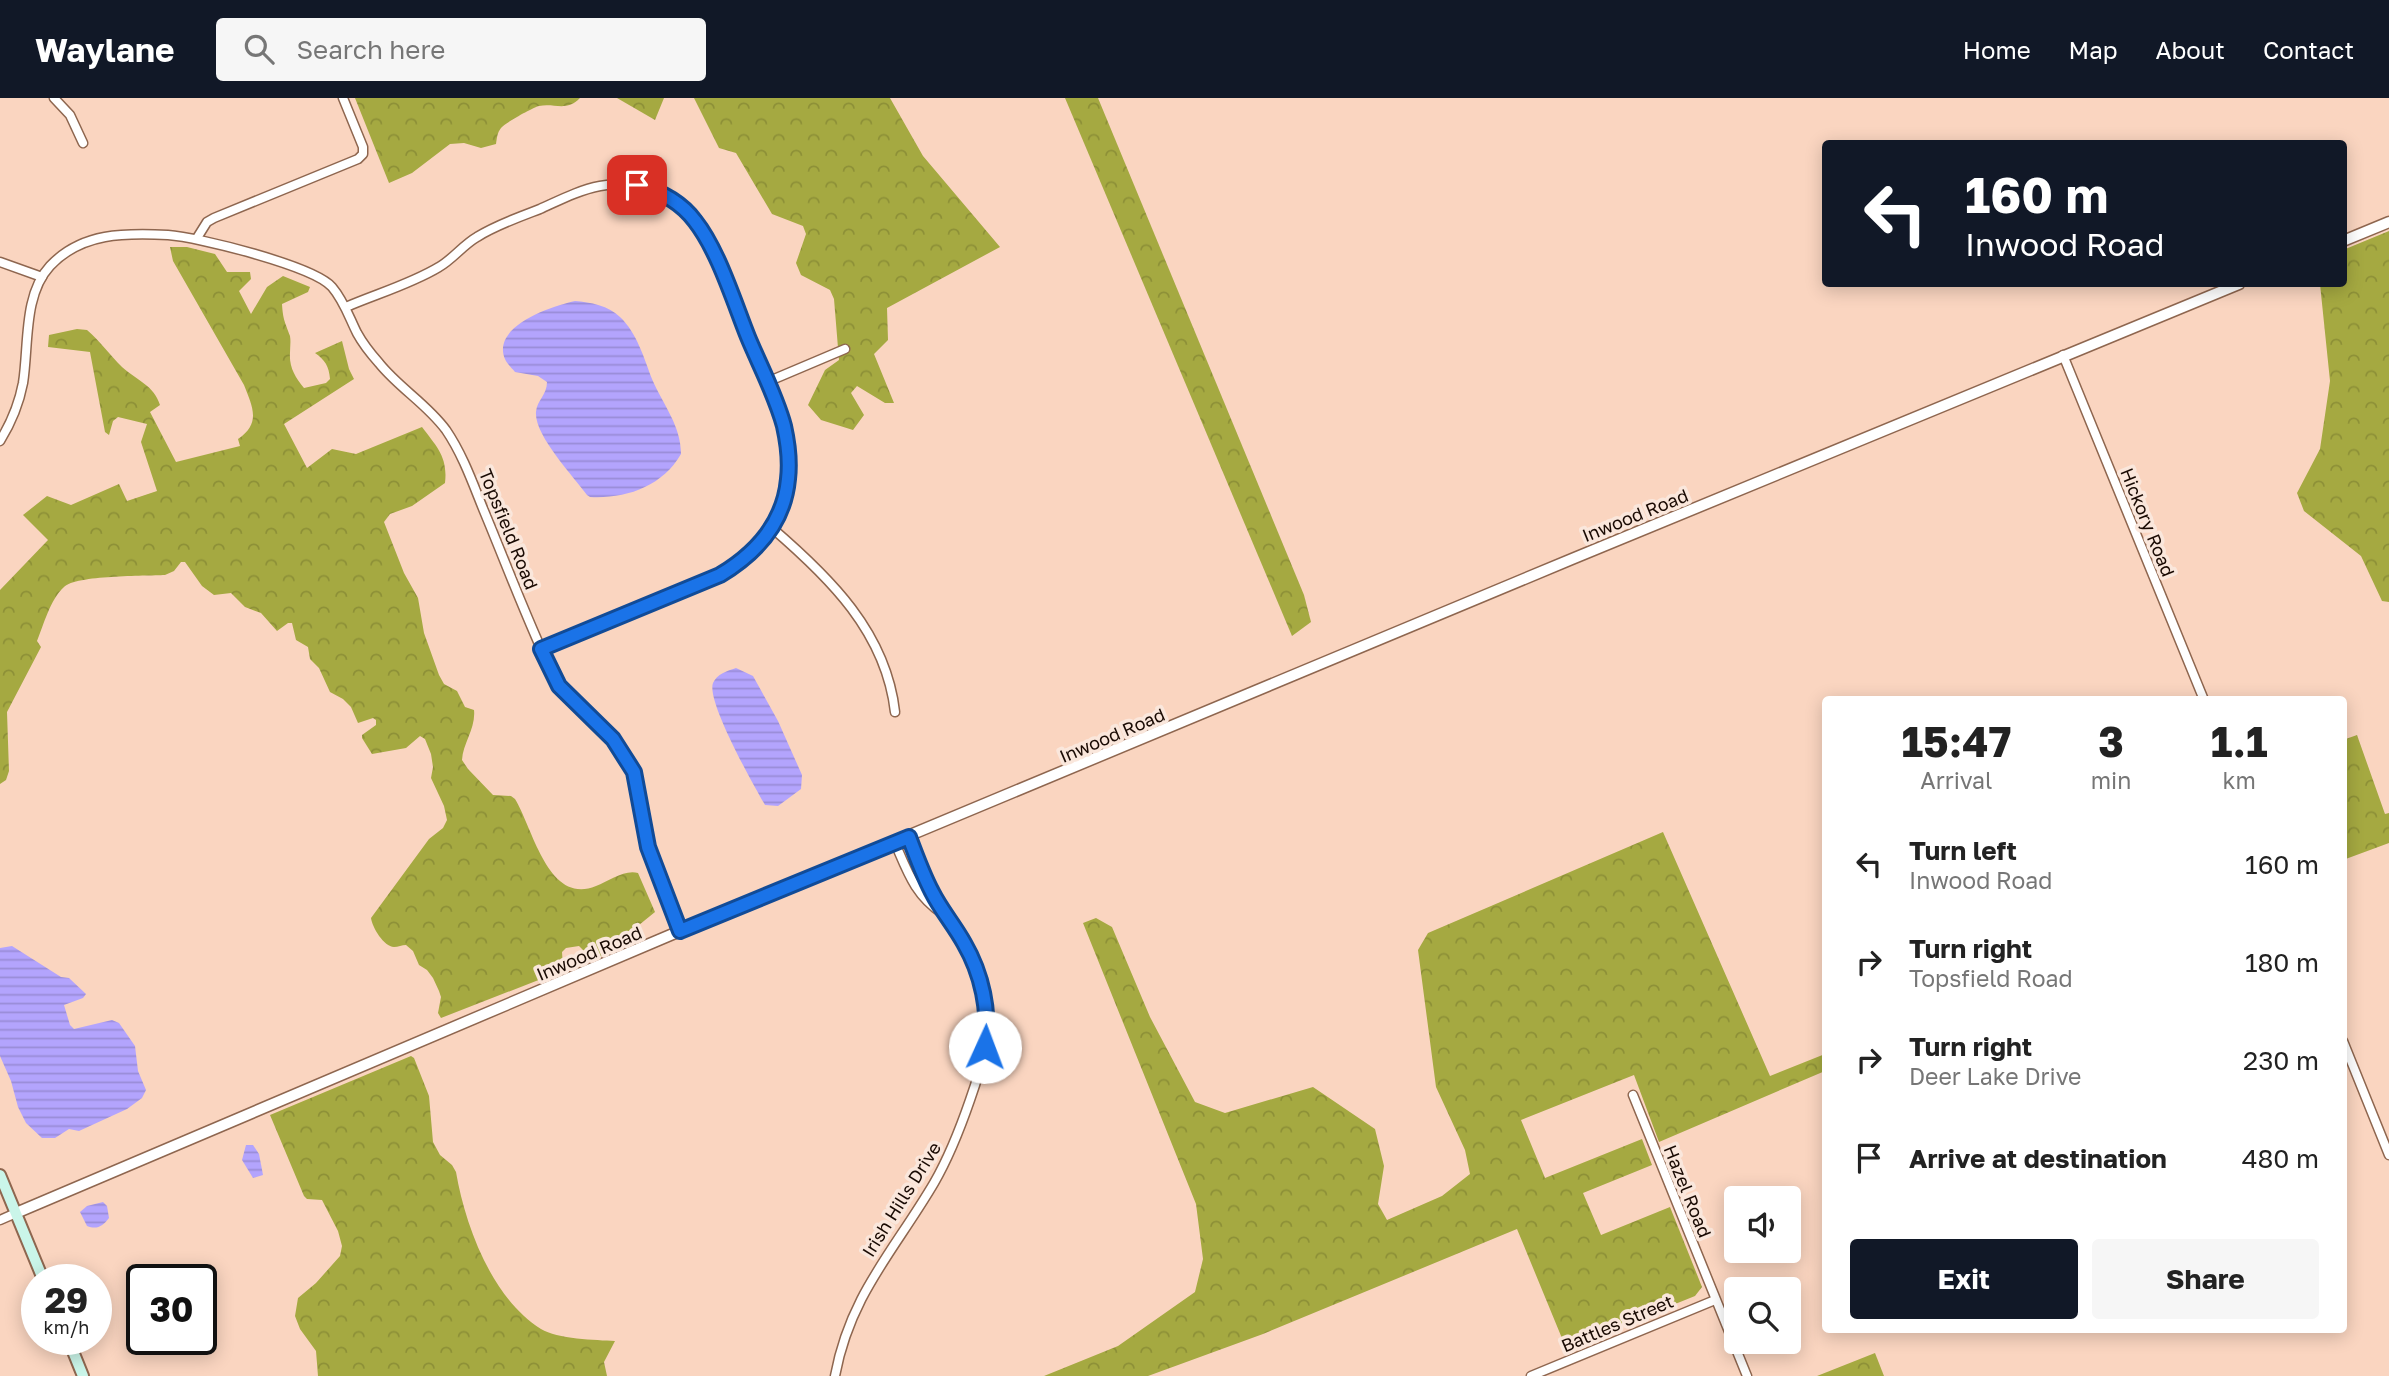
<!DOCTYPE html>
<html lang="en">
<head>
<meta charset="utf-8">
<style>
	:root { --surface:#fff; --page:#f6f6f6; --text:#222; --muted:#767676; --accent:#111827 }
	body { margin:0; font-family:"Golos Text",sans-serif; background:var(--page); color:var(--text); height:100vh; display:flex; flex-direction:column; font-size:26px; white-space:nowrap }
	* { box-sizing:border-box; margin:0 }
	p { font-size:23px; color:var(--muted) }
	.icon { flex:none; width:38px; height:38px; fill:none; stroke:currentColor; stroke-width:2; stroke-linecap:round; stroke-linejoin:round }
	.map { position:relative; flex:1; overflow:hidden }
	.drawer { position:absolute; left:1822px; top:598px; width:525px; height:637px; display:flex; flex-direction:column; background:var(--surface); border-radius:7px; box-shadow:0 4px 18px #0003 }
	.drawer>* { flex:none }
	.top-card { position:absolute; left:1822px; top:42px; width:525px; height:147px; border-radius:7px; box-shadow:0 4px 18px #0003; background:#111827; color:#fff; overflow:hidden }
	.tools { position:absolute; left:1724px; top:1088px; display:grid; gap:14px }
	.tools a { display:grid; place-items:center; width:77px; height:77px; border-radius:7px; background:var(--surface); box-shadow:0 4px 18px #0003; font-size:35px }
	.speed { position:absolute; left:21px; top:1166px; display:flex; gap:14px; font-size:35px; font-weight:700; text-align:center }
	.speed>* { display:grid; place-content:center; width:91px; height:91px; border-radius:50%; background:var(--surface); box-shadow:0 4px 18px #0003; line-height:1 }
	.speed small { font-size:18px; font-weight:400 }
	.speed .limit { border:4px solid #111; border-radius:10px; background:#fff; color:#111 }
	.pin { position:absolute; display:grid; place-items:center; width:60px; height:60px; color:#fff; margin:-30px; border-radius:14px; box-shadow:0 4px 10px #0006 }
	.me { position:absolute; width:77px; margin:-38px; rotate:2deg; stroke-linejoin:round; filter:drop-shadow(0 0 5px #0008) }
	.turn { display:flex; align-items:center; gap:24px; height:147px; padding:0 28px; font-size:32px }
	.turn .icon { width:91px; height:91px; stroke-width:2.5 }
	.turn b { display:block; font-size:49px; line-height:60px }
	.eta { display:flex; justify-content:space-evenly; align-items:center; height:119px; text-align:center }
	.eta b { font-size:42px; font-weight:700; line-height:49px }
	.primary-button { display:flex; gap:14px; margin-top:auto; padding:14px 28px }
	.primary-button a { flex:1; height:80px; border-radius:7px; background:var(--accent); color:#fff; font-size:28px; font-weight:700; line-height:80px; text-align:center }
	.primary-button a+a { background:var(--page); color:var(--text) }
	ul { padding:0; list-style:none }
	li { display:flex; align-items:center; gap:21px; height:98px; padding:0 28px }
	li div { flex:1 }
	li b { display:block; font-size:26px }
	li em { font-style:normal }
	header { display:flex; align-items:center; gap:42px; box-sizing:border-box; height:98px; padding:0 35px; background:var(--accent); color:#fff }
	header strong { font-size:33px }
	nav { display:flex; gap:38px; margin-inline-start:auto; font-size:24px }
	.search { width:490px; height:63px; background:var(--page); display:flex; align-items:center; gap:18px; box-sizing:border-box; padding:0 24px; border-radius:7px; color:var(--muted); font-size:26px }
	.map>svg:first-child { display:block }
	.forest { fill:url(#forest-crowns) }
	.water { fill:url(#water-rules) }
	.lines { fill:none; stroke-linecap:round; stroke-linejoin:round }
	.minor-casing { stroke:#8e664f; stroke-width:11 }
	.tertiary-casing { stroke:#8e664f; stroke-width:13 }
	.secondary-casing { stroke:#8e664f; stroke-width:14 }
	.minor { stroke:#fff; stroke-width:8 }
	.tertiary { stroke:#fff; stroke-width:10 }
	.secondary { stroke:#caf5e9; stroke-width:10 }
	.route-casing { stroke:#114b97; stroke-width:18 }
	.route { stroke:#1a73e8; stroke-width:12 }
	.labels { text-anchor:middle; dominant-baseline:central; stroke-width:7; stroke-linejoin:round; paint-order:stroke }
	.street-label { font-size:18px; fill:#190a03; stroke:#fae7dc }
</style>
</head>
<body>
<header>
<strong>Waylane</strong>
<div class="search"><svg class="icon" aria-label="search" viewBox="0 0 24 24"><circle cx="10" cy="10" r="6"/><path d="M15 15l6 6"/></svg>Search here</div>
<nav><a>Home</a><a>Map</a><a>About</a><a>Contact</a></nav>
</header>
<div class="map">
<svg width="2389" height="1278" viewBox="0 0 2389 1278">
	<defs>
		<pattern id="forest-crowns" width="20" height="18" patternUnits="userSpaceOnUse" patternTransform="scale(1.75)"><rect width="20" height="18" fill="#a5a941"/><path d="M2 6a3 3 0 1 1 6 0M12 15a3 3 0 1 1 6 0" fill="none" stroke="#8d9037"/></pattern>
		<pattern id="water-rules" width="6" height="5" patternUnits="userSpaceOnUse" patternTransform="scale(1.75)"><rect width="6" height="5" fill="#b3a4fd"/><path d="M0 2.5h6" fill="none" stroke="#998cd7"/></pattern>
	</defs>
	<rect width="100%" height="100%" fill="#fad5c0"/>
	<!-- forest -->
	<g class="forest">
		<path d="M 355,0 L 580,0 C 567,14 555,5 539,8 C 532,10 505,25 501,30 C 497,35 497,40 496,46 L 481,50 L 464,45 L 450,46 L 412,75 L 389,85 Z"/>
		<polygon points="617,0 664,0 655,22"/>
		<polygon points="694,0 890,0 923,58 1000,149 887,210 888,242 874,256 894,305 885,305 857,288 851,295 864,317 853,332 821,322 808,307 825,272 839,262 834,201 830,192 801,177 796,165 806,136 803,128 772,116 736,55 719,50"/>
		<polygon points="1065,0 1098,0 1304,497 1311,524 1292,538"/>
		<polygon points="2389,133 2389,504 2382,503 2361,458 2304,413 2297,395 2320,351 2330,283 2320,186 2343,186 2343,152"/>
		<path d="M 170,149 L 187,149 L 215,156 L 227,174 L 250,174 L 251,181 L 239,193 L 251,216 L 267,189 L 283,178 L 310,189 L 308,194 L 282,206 C 283,222 285,224 290,238 C 291,244 290,249 290,255 C 289,269 295,279 304,290 L 326,285 L 330,281 C 329,268 325,262 315,255 L 342,243 L 349,271 L 354,281 L 284,326 L 307,370 L 332,351 L 356,356 L 422,329 C 437,349 448,359 445,385 L 412,408 L 390,416 L 384,424 L 404,475 L 418,500 L 424,535 L 439,577 L 444,586 L 457,593 L 465,609 L 474,612 C 476,630 463,645 462,662 L 468,671 L 493,697 L 511,698 L 515,701 C 533,730 548,808 596,788 C 609,783 625,771 638,775 L 655,814 L 639,827 L 638,841 L 589,864 L 583,852 L 579,848 L 566,850 L 562,854 L 563,869 L 559,874 L 441,920 L 438,915 L 441,899 L 439,893 L 433,880 L 427,872 L 419,867 L 413,853 L 406,847 C 402,847 398,849 394,849 C 384,849 372,829 371,820 L 429,741 L 443,730 L 447,722 L 444,708 L 431,680 L 433,669 L 431,656 L 425,641 L 420,638 L 406,650 L 372,656 L 362,640 L 362,637 L 376,627 L 376,622 L 373,620 L 358,625 L 351,609 L 343,601 L 330,594 L 319,570 L 310,561 L 308,549 L 296,542 L 292,525 L 288,525 L 277,533 L 261,515 L 245,509 L 231,495 L 214,497 L 202,488 L 185,464 L 181,464 L 174,473 L 165,477 C 145,478 76,477 64,489 C 50,502 44,526 37,543 L 41,549 L 7,614 L 9,673 L 6,682 L 0,686 L 0,492 L 48,442 L 23,417 L 47,398 L 71,407 L 119,386 L 127,403 L 157,393 L 141,344 L 147,326 L 118,319 L 113,323 L 109,337 L 105,334 L 90,254 L 48,249 L 49,237 L 77,231 L 87,232 C 100,243 110,257 122,269 C 136,282 154,287 160,307 L 150,314 L 176,364 L 240,348 L 238,341 C 261,325 253,310 244,287 L 173,163 Z"/>
		<polygon points="2357,637 2385,716 2389,715 2389,745 2343,762 2343,642"/>
		<polygon points="1663,734 1770,978 1825,956 1825,973 1659,1044 1634,977 1521,1022 1545,1080 1642,1041 1652,1067 1583,1095 1601,1137 1670,1109 1702,1189 1695,1198 1566,1250 1517,1131 1263,1236 1148,1278 1044,1278 1118,1248 1195,1194 1203,1161 1196,1106 1083,825 1096,820 1112,829 1150,919 1195,1004 1225,1015 1313,989 1375,1031 1384,1068 1378,1106 1387,1122 1442,1098 1470,1076 1465,1052 1436,989 1418,852 1428,835"/>
		<path d="M 411,958 L 414,960 L 429,998 L 433,1044 L 440,1057 L 452,1067 L 456,1074 C 465,1127 492,1201 541,1231 C 557,1241 596,1242 615,1243 L 604,1264 L 607,1278 L 318,1278 L 316,1253 L 300,1231 L 295,1218 L 298,1200 L 316,1185 L 340,1158 L 342,1148 L 338,1133 L 322,1102 L 307,1101 L 304,1098 L 270,1017 Z"/>
		<polygon points="1875,1255 1884,1278 1817,1278"/>
	</g>
	<!-- water -->
	<g class="water">
		<path d="M 575,203 C 590,204 609,208 620,219 C 637,235 644,260 652,281 C 663,307 681,327 681,356 C 662,389 625,401 590,399 L 587,397 C 574,379 534,337 536,314 C 537,302 547,297 547,284 L 538,278 L 515,274 C 512,270 507,266 505,261 C 491,228 552,208 575,203 Z"/>
		<path d="M 736,570 L 753,578 L 778,623 L 802,677 L 801,691 L 778,708 L 765,707 C 754,688 706,603 713,585 C 717,576 727,573 736,570 Z"/>
		<polygon points="12,848 61,879 69,880 86,896 83,900 64,907 70,927 74,931 112,922 119,925 135,948 138,973 146,992 142,1000 127,1011 79,1033 69,1031 55,1040 42,1040 26,1025 18,1009 11,983 0,958 0,850"/>
		<polygon points="246,1047 253,1047 259,1056 263,1077 253,1080 242,1062"/>
		<path d="M 103,1104 L 107,1108 L 109,1120 C 103,1128 97,1132 87,1128 L 80,1114 L 87,1108 Z"/>
	</g>
	<g class="lines">
		<defs>
			<g id="minor">
				<polyline points="54,0 70,17 83,45"/>
				<polyline points="197,140 207,124 214,120 358,61 363,56 363,49 343,0"/>
				<polyline points="0,164 42,179"/>
				<path d="M 346,209 C 376,196 411,186 439,169 C 453,161 463,147 477,139 C 496,127 519,119 540,111 C 560,102 579,92 600,88 C 650,78 691,107 712,151 L 785,332 C 796,398 778,442 720,477 L 541,551"/>
				<polyline points="2063,257 2204,602"/>
				<polyline points="767,284 845,251"/>
				<path d="M 0,343 C 11,325 19,306 23,285 C 29,248 23,197 50,168 C 82,134 125,135 168,137 C 198,139 314,168 332,189 C 344,203 349,219 357,235 C 363,246 371,256 379,265 C 399,290 427,306 446,332 C 463,357 473,386 484,413 C 507,468 528,525 554,579 C 572,610 607,627 626,659 C 641,686 639,718 647,748 C 655,777 669,805 680,833"/>
				<path d="M 772,430 C 829,479 886,534 895,614"/>
				<path d="M 895,745 C 908,775 915,797 943,816"/>
				<polyline points="2343,943 2389,1057"/>
				<polyline points="1633,997 1747,1278"/>
				<polyline points="0,1122 16,1115"/>
				<path d="M 835,1278 C 850,1197 894,1153 934,1085 C 949,1059 960,1031 970,1002 C 983,966 991,931 983,893 C 974,854 949,828 932,794 C 923,776 916,758 909,739"/>
				<polyline points="1531,1278 1715,1202"/>
			</g>
			<g id="tertiary">
				<polyline points="2343,143 2389,124"/>
				<polyline points="16,1115 680,833 1572,461 2239,186"/>
			</g>
			<g id="secondary">
				<polyline points="0,1077 43,1181"/>
				<polyline points="68,1241 83,1278"/>
			</g>
		</defs>
		<!-- minor casing -->
		<use href="#minor" class="minor-casing"/>
		<!-- tertiary casing -->
		<use href="#tertiary" class="tertiary-casing"/>
		<!-- secondary casing -->
		<use href="#secondary" class="secondary-casing"/>
		<!-- minor -->
		<use href="#minor" class="minor"/>
		<!-- tertiary -->
		<use href="#tertiary" class="tertiary"/>
		<!-- secondary -->
		<use href="#secondary" class="secondary"/>
	</g>
	<g class="lines">
		<defs>
			<path id="route" d="M 637,87 C 660,93 681,104 695,123 C 718,152 734,204 748,239 C 760,268 776,298 784,328 C 788,346 790,364 788,381 C 784,425 755,456 720,477 L 541,551 L 559,588 L 613,641 L 634,674 L 648,749 L 680,833 L 909,739 C 916,758 923,777 932,794 C 941,812 954,827 964,845 C 982,876 990,913 985,949"/>
		</defs>
		<!-- route casing -->
		<use href="#route" class="route-casing"/>
		<!-- route -->
		<use href="#route" class="route"/>
	</g>
	<g class="labels">
		<!-- street labels -->
		<g class="street-label">
			<text transform="translate(1635 417) rotate(-22)">Inwood Road</text>
			<text transform="translate(2148 424) rotate(68)">Hickory Road</text>
			<text transform="translate(509 431) rotate(68)">Topsfield Road</text>
			<text transform="translate(1112 637) rotate(-23)">Inwood Road</text>
			<text transform="translate(589 855) rotate(-23)">Inwood Road</text>
			<text transform="translate(1688 1093) rotate(68)">Hazel Road</text>
			<text transform="translate(901 1101) rotate(-58)">Irish Hills Drive</text>
			<text transform="translate(1617 1225) rotate(-23)">Battles Street</text>
		</g>
	</g>
</svg>
<div class="tools">
<a><svg class="icon" aria-label="sound" viewBox="0 0 24 24"><path d="M4 9h4l5-4v14l-5-4H4zM17 9q2 3 0 6"/></svg></a>
<a><svg class="icon" aria-label="search" viewBox="0 0 24 24"><circle cx="10" cy="10" r="6"/><path d="M15 15l6 6"/></svg></a>
</div>
<div class="speed"><div>29<small>km/h</small></div><div class="limit">30</div></div>
<div class="pin" style="left:637px;top:87px;background:#d93025"><svg class="icon" aria-label="arrive" viewBox="0 0 24 24"><path d="M6 21V4h12l-3 4 3 4H6"/></svg></div>
<svg class="me" style="left:985px;top:949px" viewBox="-20 -20 40 40"><circle r="19" fill="#fff"/><path d="M0-13L10 11 0 6-10 11z" fill="#1a73e8"/></svg>
<div class="top-card">
<div class="turn"><svg class="icon" aria-label="left" viewBox="0 0 24 24"><path d="M17 20v-9H6M10 6l-5 5 5 5"/></svg><div><b>160 m</b>Inwood Road</div></div>
</div>
<section class="drawer">
<div class="eta">
<div><b>15:47</b><p>Arrival</p></div>
<div><b>3</b><p>min</p></div>
<div><b>1.1</b><p>km</p></div>
</div>
<ul>
<li><svg class="icon" aria-label="left" viewBox="0 0 24 24"><path d="M17 20v-9H6M10 6l-5 5 5 5"/></svg><div><b>Turn left</b><p>Inwood Road</p></div><em>160 m</em></li>
<li><svg class="icon" aria-label="right" viewBox="0 0 24 24"><path d="M7 20v-9h11M14 6l5 5-5 5"/></svg><div><b>Turn right</b><p>Topsfield Road</p></div><em>180 m</em></li>
<li><svg class="icon" aria-label="right" viewBox="0 0 24 24"><path d="M7 20v-9h11M14 6l5 5-5 5"/></svg><div><b>Turn right</b><p>Deer Lake Drive</p></div><em>230 m</em></li>
<li><svg class="icon" aria-label="arrive" viewBox="0 0 24 24"><path d="M6 21V4h12l-3 4 3 4H6"/></svg><div><b>Arrive at destination</b></div><em>480 m</em></li>
</ul>
<div class="primary-button"><a>Exit</a><a>Share</a></div>
</section>
</div>
</body>
</html>
